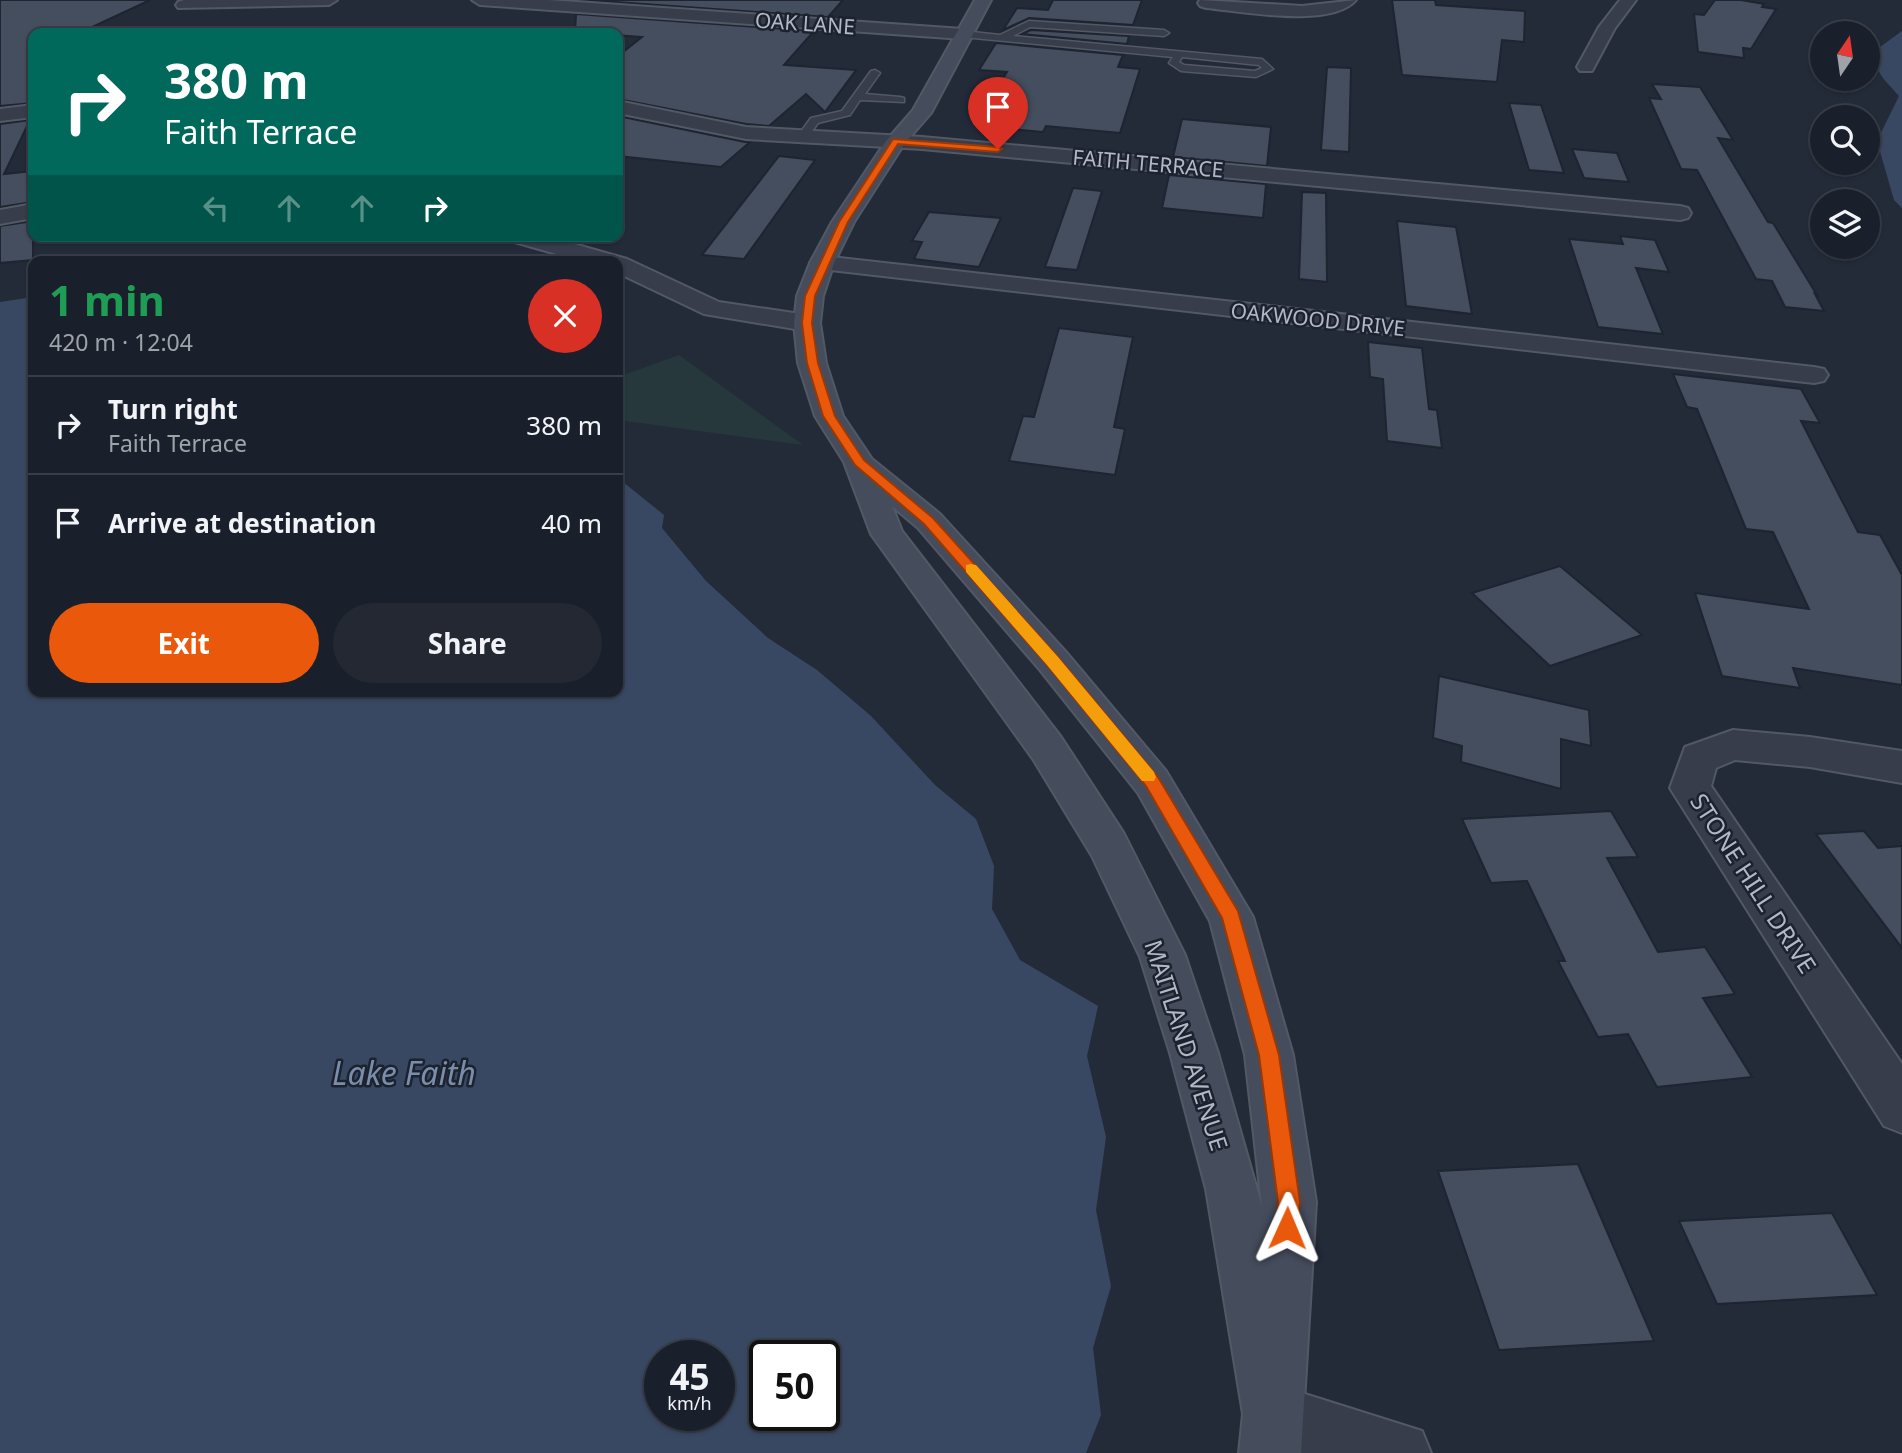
<!DOCTYPE html>
<html lang="en">
<head>
<meta charset="utf-8">
<style>
	:root { --surface:#1a202b; --page:#232833; --text:#f1f3f6; --muted:#9fa3a9; --line:#383e47; --accent:#ea580c }
	body { margin:0; font-family:"Noto Sans",sans-serif; background:var(--page); color:var(--text); height:100vh; display:flex; flex-direction:column; font-size:26px; white-space:nowrap }
	* { box-sizing:border-box; margin:0 }
	p { font-size:23px; color:var(--muted) }
	.icon { flex:none; width:38px; height:38px; fill:none; stroke:currentColor; stroke-width:2; stroke-linecap:round; stroke-linejoin:round }
	.map { position:relative; flex:1; overflow:hidden }
	.side { position:absolute; left:28px; top:256px; width:595px; height:441px; display:flex; flex-direction:column; background:var(--surface); border-radius:14px; box-shadow:0 2px 5px #0004,0 0 0 2px var(--line) }
	.side>* { flex:none }
	.hud { position:absolute; left:28px; top:28px; width:595px; height:214px; border-radius:14px; box-shadow:0 2px 5px #0004,0 0 0 2px var(--line); background:#00695c; color:#fff; overflow:hidden }
	.needle { width:46px; rotate:13deg }
	.tools { position:absolute; left:1810px; top:21px; display:grid; gap:14px }
	.tools a { display:grid; place-items:center; width:70px; height:70px; border-radius:50%; background:var(--surface); box-shadow:0 2px 5px #0004,0 0 0 2px var(--line); font-size:35px }
	.speed { position:absolute; left:644px; top:1340px; display:flex; gap:14px; font-size:35px; font-weight:700; text-align:center }
	.speed>* { display:grid; place-content:center; width:91px; height:91px; border-radius:50%; background:var(--surface); box-shadow:0 2px 5px #0004,0 0 0 2px var(--line); line-height:1 }
	.speed small { font-size:18px; font-weight:400 }
	.speed .limit { border:4px solid #111; border-radius:10px; background:#fff; color:#111 }
	.pin { position:absolute; display:grid; place-items:center; width:60px; height:60px; color:#fff; margin:-72px -30px; border-radius:50% 50% 50% 0; rotate:-45deg; box-shadow:0 0 7px #0007 }
	.pin .icon { rotate:45deg }
	.me { position:absolute; width:77px; margin:-38px; rotate:1deg; stroke-linejoin:round; filter:drop-shadow(0 0 5px #0008) }
	.turn { display:flex; align-items:center; gap:24px; height:147px; padding:0 21px; font-size:32px }
	.turn .icon { width:91px; height:91px; stroke-width:2.5 }
	.turn b { display:block; font-size:49px; line-height:60px }
	.lanes { display:flex; align-items:center; height:66px; padding:0 21px; background:#0003; justify-content:center; gap:35px; direction:ltr }
	.lanes .off { opacity:.35 }
	.round { display:grid; place-items:center; flex:none; width:74px; height:74px; border-radius:37px; background:var(--page) }
	.summary { display:flex; align-items:center; justify-content:space-between; height:119px; padding:0 21px }
	h1 { font-size:42px; font-weight:700; line-height:52px; color:#1e9e55 }
	.button { display:flex; gap:14px; margin-top:auto; padding:14px 21px }
	.button a { flex:1; height:80px; border-radius:42px; background:var(--accent); color:#fff; font-size:28px; font-weight:700; line-height:80px; text-align:center }
	.button a+a { background:var(--page); color:var(--text) }
	ul { padding:0; list-style:none }
	li { display:flex; align-items:center; gap:21px; height:98px; padding:0 21px; border-top:2px solid var(--line) }
	li div { flex:1 }
	li b { display:block; font-size:26px }
	li em { font-style:normal }
	.map>svg:first-child { display:block }
	.green { fill:#26383b }
	.water { fill:#394862; fill-rule:evenodd }
	.building { fill:#444e5e; stroke:#1e2430; stroke-width:2 }
	.lines { fill:none; stroke-linecap:round; stroke-linejoin:round }
	.service-casing { stroke:#525864; stroke-width:3 }
	.minor-casing { stroke:#525864; stroke-width:4 }
	.secondary-casing { stroke:#525864; stroke-width:4 }
	.service { fill:#373d4a; fill-rule:evenodd }
	.minor { fill:#373d4a; fill-rule:evenodd }
	.secondary { fill:#454c5c; fill-rule:evenodd }
	.route { fill:#ea580c; stroke:#983908; stroke-width:2 }
	.slow { fill:#f59e0b }
	.labels { text-anchor:middle; dominant-baseline:central; stroke-width:5; stroke-linejoin:round; paint-order:stroke }
	.far-street-label { font-size:21px; fill:#b2b8c5; stroke:#1c222e }
	.street-label { font-size:24px; fill:#b2b8c5; stroke:#1c222e }
	.near-water-label { font-size:32px; font-style:italic; fill:#7b8dac; stroke:#1c222e }
</style>
</head>
<body>
<div class="map">
<svg width="1902" height="1453" viewBox="0 0 1902 1453">
	<rect width="100%" height="100%" fill="#232b39"/>
	<!-- green -->
	<polygon class="green" points="679,355 803,445 618,420 618,377"/>
	<!-- water -->
	<g class="water">
		<path d="M 1902,31 L 1902,208 L 1894,200 L 1877,141 L 1899,96 C 1882,76 1873,74 1880,47 Z"/>
		<path d="M 33,297 L 33,691 L 618,691 L 618,478 L 664,515 L 662,528 L 706,581 L 768,638 L 817,670 L 871,716 L 935,785 L 976,819 L 994,866 L 992,909 L 1020,960 L 1098,1006 L 1087,1056 L 1106,1137 L 1096,1210 L 1111,1286 L 1093,1348 L 1101,1415 L 1086,1453 L 0,1453 L 0,302 ZM 660,1356 L 719,1356 L 719,1416 L 660,1416 ZM 765,1356 L 824,1356 L 824,1416 L 765,1416 Z"/>
	</g>
	<!-- building -->
	<g class="building">
		<polygon points="0,0 150,0 88,29 33,32 33,103 0,106"/>
		<polygon points="586,0 843,0 828,17"/>
		<polygon points="1053,0 1142,0 1133,25 1029,18 1003,30 1017,8 1048,10"/>
		<polygon points="1392,0 1435,0 1436,5 1525,11 1524,42 1502,40 1497,82 1402,75"/>
		<polygon points="1715,0 1741,0 1764,4 1762,7 1776,9 1751,49 1743,48 1744,58 1698,52 1694,14 1704,15"/>
		<polygon points="576,14 814,31 784,65 856,70 825,112 806,94 769,126 746,124 618,99 618,56 642,37 575,32"/>
		<polygon points="1031,30 1129,36 1127,44 1022,34"/>
		<polygon points="996,43 1123,55 1118,67 1140,69 1120,133 1046,126 1043,132 978,126 995,94 993,94 1007,72 979,70"/>
		<polygon points="1327,67 1351,68 1349,152 1321,150"/>
		<polygon points="1652,84 1700,87 1733,140 1718,138 1768,222 1773,223 1817,295 1815,294 1824,311 1785,307 1772,281 1756,279 1697,170 1681,169 1649,98 1661,99"/>
		<polygon points="1509,103 1541,105 1564,173 1529,170"/>
		<polygon points="618,116 745,142 750,142 721,167 618,156"/>
		<polygon points="1182,119 1271,127 1267,166 1173,157"/>
		<polygon points="30,120 4,174 33,171 33,202 0,207 0,124"/>
		<polygon points="1572,149 1617,153 1629,182 1584,178"/>
		<polygon points="779,156 815,160 744,259 702,255"/>
		<polygon points="1169,175 1266,184 1263,218 1162,208"/>
		<polygon points="1073,188 1102,191 1077,270 1045,267"/>
		<polygon points="1302,192 1326,193 1327,282 1299,279"/>
		<polygon points="929,212 1001,218 979,267 914,259 922,242 912,241"/>
		<polygon points="33,221 33,260 0,263 0,226"/>
		<polygon points="1397,221 1456,227 1472,314 1406,306"/>
		<polygon points="1620,236 1655,240 1669,272 1636,268 1663,334 1598,327 1569,239 1623,244"/>
		<polygon points="1059,328 1133,337 1114,427 1125,429 1115,475 1009,461 1023,416 1034,417"/>
		<polygon points="1368,342 1422,348 1429,409 1437,410 1442,448 1387,441 1383,379 1370,377"/>
		<polygon points="1673,374 1801,389 1820,423 1801,421 1858,532 1880,535 1902,575 1902,685 1793,668 1800,688 1722,676 1695,593 1809,609 1773,532 1746,529 1697,409 1687,407"/>
		<polygon points="1560,566 1642,635 1550,666 1472,593"/>
		<polygon points="1439,676 1589,710 1591,746 1561,739 1561,789 1461,762 1462,746 1433,738"/>
		<polygon points="1611,811 1638,857 1607,858 1658,952 1705,947 1735,994 1703,998 1752,1077 1657,1087 1628,1034 1598,1037 1558,961 1565,961 1527,881 1491,883 1462,819"/>
		<polygon points="1864,831 1878,848 1902,846 1902,948 1816,834"/>
		<polygon points="1578,1164 1654,1341 1499,1350 1438,1171"/>
		<polygon points="1832,1213 1877,1295 1717,1304 1679,1221"/>
	</g>
	<g class="lines">
		<defs>
			<g id="service">
				<path d="M 1029,21 L 1164,30 L 1169,33 L 1164,36 L 1030,27 L 1013,36 L 1262,59 L 1273,69 L 1256,77 L 1181,71 L 1169,63 L 1173,57 L 963,37 L 958,34 L 963,31 L 1000,35 ZM 1182,57 L 1259,65 L 1262,68 L 1255,71 L 1184,65 L 1179,62 Z"/>
				<polygon points="875,70 880,73 865,94 900,97 904,98 904,102 860,100 850,115 818,123 806,139 798,139 797,137 811,118 842,111 871,71"/>
			</g>
			<g id="minor">
				<polygon points="184,0 337,0 329,5 178,8 176,5 178,2"/>
				<polygon points="472,0 548,0 963,29 971,34 963,39 480,5"/>
				<path d="M 1200,0 L 1302,6 L 1356,0 C 1331,29 1241,11 1206,8 L 1200,6 L 1198,3 Z"/>
				<polygon points="1620,0 1636,0 1615,28 1592,71 1580,71 1577,67 1599,27"/>
				<polygon points="618,101 746,127 922,137 1680,206 1688,208 1691,213 1688,218 1680,220 922,149 746,139 618,113"/>
				<polygon points="33,105 33,117 0,121 0,109"/>
				<polygon points="33,204 33,218 0,224 0,210"/>
				<polygon points="508,236 546,236 627,259 719,302 807,315 816,317 820,323 816,329 807,331 704,314 618,273 618,261 581,261 511,241"/>
				<polygon points="822,256 1814,367 1824,369 1828,375 1824,381 1814,383 813,268 810,263 813,258"/>
				<polygon points="1733,730 1810,737 1902,751 1902,783 1810,767 1735,760 1716,768 1711,786 1902,1064 1902,1133 1884,1126 1670,788 1685,747"/>
				<polygon points="1273,1384 1422,1431 1431,1453 1302,1453 1252,1435 1243,1414 1252,1393"/>
			</g>
			<path id="secondary" d="M 975,0 L 991,0 L 931,113 L 904,144 L 854,222 L 834,263 L 823,296 L 820,323 L 826,363 L 843,416 L 872,459 L 940,514 L 1066,652 L 1166,771 L 1253,917 L 1293,1055 L 1316,1202 L 1301,1453 L 1239,1453 L 1243,1414 L 1206,1189 L 1170,1053 L 1140,957 L 1092,856 L 1033,759 L 871,534 L 844,462 L 815,416 L 798,363 L 794,323 L 797,296 L 810,263 L 832,222 L 886,141 L 913,110 ZM 892,506 L 918,528 L 1040,670 L 1138,793 L 1210,921 L 1245,1055 L 1262,1207 L 1218,1053 L 1185,955 L 1123,832 L 1061,737 L 902,531 Z"/>
		</defs>
		<!-- service casing -->
		<use href="#service" class="service-casing"/>
		<!-- minor casing -->
		<use href="#minor" class="minor-casing"/>
		<!-- secondary casing -->
		<use href="#secondary" class="secondary-casing"/>
		<!-- service -->
		<use href="#service" class="service"/>
		<!-- minor -->
		<use href="#minor" class="minor"/>
		<!-- secondary -->
		<use href="#secondary" class="secondary"/>
	</g>
	<!-- route -->
	<polygon class="route" points="893,139 998,147 1002,149 998,152 898,144 848,222 815,296 812,323 818,363 835,416 864,460 933,518 1058,657 1158,777 1238,911 1279,1055 1300,1202 1298,1228 1295,1236 1287,1239 1279,1236 1276,1228 1278,1202 1259,1055 1222,918 1146,786 1047,665 924,524 855,465 823,416 807,363 802,323 805,296 839,222"/>
	<!-- slow -->
	<polygon class="slow" points="971,564 976,565 1058,657 1154,772 1156,777 1154,781 1142,781 1047,665 966,572 966,565"/>
	<g class="labels">
		<!-- far-street labels -->
		<g class="far-street-label">
			<text transform="translate(805 23) rotate(4)">OAK LANE</text>
			<text transform="translate(1148 163) rotate(5)">FAITH TERRACE</text>
			<text transform="translate(1318 319) rotate(6)">OAKWOOD DRIVE</text>
		</g>
		<!-- street labels -->
		<g class="street-label">
			<text transform="translate(1754 883) rotate(57)">STONE HILL DRIVE</text>
			<text transform="translate(1187 1045) rotate(72)">MAITLAND AVENUE</text>
		</g>
		<!-- near-water labels -->
		<g class="near-water-label">
			<text x="404" y="1072">Lake Faith</text>
		</g>
	</g>
</svg>
<div class="tools">
<a><svg class="needle" viewBox="-14 -14 28 28"><path d="M0-13l5 13h-10z" fill="#e53935"/><path d="M0 13l5-13h-10z" fill="#9fa3a9"/></svg></a>
<a><svg class="icon" aria-label="search" viewBox="0 0 24 24"><circle cx="10" cy="10" r="6"/><path d="M15 15l6 6"/></svg></a>
<a><svg class="icon" aria-label="layers" viewBox="0 0 24 24"><path d="M12 4l9 5-9 5-9-5zM3 14l9 5 9-5"/></svg></a>
</div>
<div class="speed"><div>45<small>km/h</small></div><div class="limit">50</div></div>
<div class="pin" style="left:998px;top:149px;background:#d93025"><svg class="icon" aria-label="arrive" viewBox="0 0 24 24"><path d="M6 21V4h12l-3 4 3 4H6"/></svg></div>
<svg class="me" style="left:1287px;top:1228px" viewBox="-20 -20 40 40"><path d="M0-17L14 15 0 8-14 15z" fill="#ea580c" stroke="#fff" stroke-width="4"/></svg>
<div class="hud">
<div class="turn"><svg class="icon" aria-label="right" viewBox="0 0 24 24"><path d="M7 20v-9h11M14 6l5 5-5 5"/></svg><div><b>380 m</b>Faith Terrace</div></div>
<div class="lanes"><svg class="icon off" aria-label="left" viewBox="0 0 24 24"><path d="M17 20v-9H6M10 6l-5 5 5 5"/></svg><svg class="icon off" aria-label="ahead" viewBox="0 0 24 24"><path d="M12 20V5M6 11l6-6 6 6"/></svg><svg class="icon off" aria-label="ahead" viewBox="0 0 24 24"><path d="M12 20V5M6 11l6-6 6 6"/></svg><svg class="icon" aria-label="right" viewBox="0 0 24 24"><path d="M7 20v-9h11M14 6l5 5-5 5"/></svg></div>
</div>
<section class="side">
<div class="summary"><div><h1>1 min</h1><p>420 m · 12:04</p></div><a class="round" style="background:#d93025;color:#fff"><svg class="icon" aria-label="close" viewBox="0 0 24 24"><path d="M6 6l12 12M18 6L6 18"/></svg></a></div>
<ul>
<li><svg class="icon" aria-label="right" viewBox="0 0 24 24"><path d="M7 20v-9h11M14 6l5 5-5 5"/></svg><div><b>Turn right</b><p>Faith Terrace</p></div><em>380 m</em></li>
<li><svg class="icon" aria-label="arrive" viewBox="0 0 24 24"><path d="M6 21V4h12l-3 4 3 4H6"/></svg><div><b>Arrive at destination</b></div><em>40 m</em></li>
</ul>
<div class="button"><a>Exit</a><a>Share</a></div>
</section>
</div>
</body>
</html>
